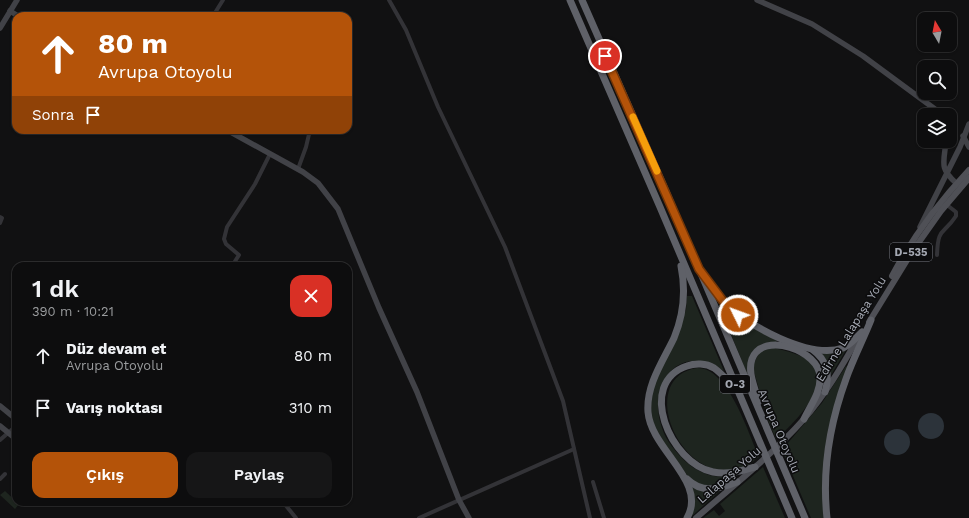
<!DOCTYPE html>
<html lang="tr">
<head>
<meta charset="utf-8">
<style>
	:root { --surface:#0d0d0e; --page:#161617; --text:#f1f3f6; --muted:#9a9c9e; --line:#2d2d2e; --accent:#b45309 }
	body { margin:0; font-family:"Work Sans",sans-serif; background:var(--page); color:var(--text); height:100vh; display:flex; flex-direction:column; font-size:15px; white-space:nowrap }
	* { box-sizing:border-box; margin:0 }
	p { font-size:13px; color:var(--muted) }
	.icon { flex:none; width:22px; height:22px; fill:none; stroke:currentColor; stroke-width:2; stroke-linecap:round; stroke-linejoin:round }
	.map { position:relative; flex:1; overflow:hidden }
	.sheet { position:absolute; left:12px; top:262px; width:340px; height:244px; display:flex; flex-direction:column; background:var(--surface); border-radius:12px; box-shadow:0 1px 3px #0004,0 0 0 1px var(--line) }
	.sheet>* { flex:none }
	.top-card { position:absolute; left:12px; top:12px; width:340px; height:122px; border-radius:12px; box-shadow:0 1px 3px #0004,0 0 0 1px var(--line); background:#b45309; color:#fff; overflow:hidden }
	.needle { width:26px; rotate:350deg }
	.fabs { position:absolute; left:917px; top:12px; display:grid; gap:8px }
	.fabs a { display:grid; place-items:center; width:40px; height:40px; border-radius:8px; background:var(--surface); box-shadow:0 1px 3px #0004,0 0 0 1px var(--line); font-size:20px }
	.pin { position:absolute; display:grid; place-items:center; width:34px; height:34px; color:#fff; margin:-17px; border:2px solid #fff; border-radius:50%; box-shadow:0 1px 4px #0007 }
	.me { position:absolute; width:44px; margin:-22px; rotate:312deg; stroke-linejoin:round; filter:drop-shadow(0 0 3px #0008) }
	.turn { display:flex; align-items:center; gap:14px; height:84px; padding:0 20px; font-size:18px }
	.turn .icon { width:52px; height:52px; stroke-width:2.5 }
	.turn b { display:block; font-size:28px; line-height:34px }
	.then { display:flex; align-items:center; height:38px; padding:0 20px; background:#0003; gap:8px; font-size:15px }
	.round { display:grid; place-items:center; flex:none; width:42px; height:42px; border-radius:12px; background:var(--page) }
	.headline { display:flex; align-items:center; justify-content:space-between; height:68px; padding:0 20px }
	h1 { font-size:24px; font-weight:600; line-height:30px }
	.cta { display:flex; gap:8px; margin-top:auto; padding:8px 20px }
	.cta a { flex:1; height:46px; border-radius:12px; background:var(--accent); color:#fff; font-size:16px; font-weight:600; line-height:46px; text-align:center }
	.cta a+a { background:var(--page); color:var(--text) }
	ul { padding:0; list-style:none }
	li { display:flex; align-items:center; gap:12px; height:52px; padding:0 20px }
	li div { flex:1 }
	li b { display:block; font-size:15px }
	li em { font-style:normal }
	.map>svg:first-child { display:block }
	.green { fill:#1e251f }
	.water { fill:#2c333a }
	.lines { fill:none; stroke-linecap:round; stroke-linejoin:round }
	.street { stroke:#333337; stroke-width:4 }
	.secondary { stroke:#414247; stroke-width:5.5 }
	.primary { stroke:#4f5056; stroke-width:6 }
	.highway { stroke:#5f6168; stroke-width:7 }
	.route-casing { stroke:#753606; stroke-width:10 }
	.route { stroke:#b45309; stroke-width:7 }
	.slow { stroke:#f59e0b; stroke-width:7 }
	.labels { text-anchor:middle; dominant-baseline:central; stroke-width:3; stroke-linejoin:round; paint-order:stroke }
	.shield { fill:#0c0c0d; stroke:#767980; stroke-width:1 }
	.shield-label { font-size:11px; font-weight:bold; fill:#a4a8b2 }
	.street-label { font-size:12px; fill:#a4a8b2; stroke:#0c0c0d }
</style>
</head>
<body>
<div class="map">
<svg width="969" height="518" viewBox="0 0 969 518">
	<rect width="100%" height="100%" fill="#111112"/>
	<!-- green -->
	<g class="green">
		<path d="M 687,296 L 692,296 L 724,371 C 678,340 647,385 662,428 C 666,441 676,452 685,461 C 698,473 714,479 732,476 L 734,479 L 724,484 L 704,486 L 690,479 L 654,429 L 650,405 L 654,385 L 686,310 Z"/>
		<path d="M 717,300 L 741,322 L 777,340 L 776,342 C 751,342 751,356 748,376 Z"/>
		<path d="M 774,348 C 786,351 806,355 813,365 C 830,389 792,425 776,439 L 769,423 L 754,372 L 754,363 L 759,353 L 763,350 Z"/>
		<polygon points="845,350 846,350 831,375 828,362 821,353 834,353"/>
		<path d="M 846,366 L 848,367 C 832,422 819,460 824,518 L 811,518 L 782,450 L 822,403 Z"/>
		<path d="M 697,368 C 728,367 748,432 759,457 C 753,461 751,464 745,467 C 683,493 633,378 697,368 Z"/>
		<polygon points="763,467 785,518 703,518 714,510 719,516 725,511 720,504"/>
		<polygon points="691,486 720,491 692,516 691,515"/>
		<polygon points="5,491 19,504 15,509 0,495"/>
	</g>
	<!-- water -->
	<g class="water">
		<circle cx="931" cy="426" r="13"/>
		<circle cx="897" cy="442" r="13"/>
	</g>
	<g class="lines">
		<!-- street -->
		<g class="street">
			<polyline points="389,0 406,30 438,107 505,247 563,401 590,518"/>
			<polyline points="213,16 223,0"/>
			<polyline points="298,169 306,147 310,130"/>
			<polyline points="0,217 2,218 0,223"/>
			<path d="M 937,255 C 938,226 943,236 956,216 L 956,212 L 947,205"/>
			<polyline points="232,266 239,255 226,244 224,239 227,227 255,184 270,154"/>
			<polyline points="0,440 16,426"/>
			<polyline points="0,479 5,474"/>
			<polyline points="593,482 604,518"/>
			<polyline points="283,502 296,518"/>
			<polyline points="419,518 574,449"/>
		</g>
		<!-- secondary -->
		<g class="secondary">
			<polyline points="757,0 812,24 863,56 943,115"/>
			<polyline points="10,11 18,16"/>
			<polyline points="0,28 17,0"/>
			<polyline points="227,130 303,172 318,183 338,209 379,308 417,392 459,500 469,518"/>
			<polyline points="963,136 969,147"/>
			<path d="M 946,141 C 944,163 939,168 956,183"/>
			<polyline points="920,227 960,147 969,124"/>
			<polyline points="0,406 16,419"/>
			<polyline points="0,426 16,439"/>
		</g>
		<!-- primary -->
		<g class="primary">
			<path d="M 892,276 C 912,238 939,202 969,170"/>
			<polyline points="869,322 912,252 941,211 969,178"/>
			<path d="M 696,518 C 733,486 771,456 804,419 C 825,395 842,366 858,338"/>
		</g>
		<!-- highway -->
		<g class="highway">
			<polyline points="570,0 660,207 792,518"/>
			<polyline points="582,0 665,189 805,518"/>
			<path d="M 681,266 C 686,291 684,314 674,338 C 663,361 646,385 648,412 C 651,450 708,481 687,518"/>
			<path d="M 706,277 C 712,285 716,295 724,302 C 746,325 810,360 843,348 C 850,345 856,338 862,332"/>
			<path d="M 813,350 C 828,361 830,375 825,392"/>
			<path d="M 734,387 C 727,380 721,373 714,368 C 706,363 695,363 687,366 C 636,383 670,463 713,472 C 728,475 741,471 755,467"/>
			<path d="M 758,402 C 756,388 747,373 752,359 C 763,330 820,351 820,377 C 821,392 810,406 804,419"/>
			<path d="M 687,479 C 702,494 719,489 737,482"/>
			<path d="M 827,518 C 822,472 830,423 846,379 C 853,359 863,340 871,320"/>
		</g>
	</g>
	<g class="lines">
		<defs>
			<polyline id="route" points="605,56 699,269 723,301 738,315"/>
		</defs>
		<!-- route casing -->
		<use href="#route" class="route-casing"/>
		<!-- route -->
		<use href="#route" class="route"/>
		<!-- slow -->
		<polyline class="slow" points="633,117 657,171"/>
	</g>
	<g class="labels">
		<!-- shield labels -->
		<g class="shield">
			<rect x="890" y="243" width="42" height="18" rx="3"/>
			<rect x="720" y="375" width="30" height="18" rx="3"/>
		</g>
		<g class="shield-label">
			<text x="911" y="252">D-535</text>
			<text x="735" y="384">O-3</text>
		</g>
		<!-- street labels -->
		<g class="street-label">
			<text transform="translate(851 329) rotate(-58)">Edirne Lalapaşa Yolu</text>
			<text transform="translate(779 431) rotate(67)">Avrupa Otoyolu</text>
			<text transform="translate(729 475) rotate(-41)">Lalapaşa Yolu</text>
		</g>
	</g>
</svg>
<div class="fabs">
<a><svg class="needle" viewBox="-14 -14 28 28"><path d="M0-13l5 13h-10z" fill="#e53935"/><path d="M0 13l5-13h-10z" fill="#9a9c9e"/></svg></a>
<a><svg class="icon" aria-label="search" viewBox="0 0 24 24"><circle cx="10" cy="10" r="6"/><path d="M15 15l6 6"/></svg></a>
<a><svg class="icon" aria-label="layers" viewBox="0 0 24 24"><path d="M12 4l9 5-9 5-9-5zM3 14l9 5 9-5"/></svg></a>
</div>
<div class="pin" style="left:605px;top:56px;background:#d93025"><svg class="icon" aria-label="arrive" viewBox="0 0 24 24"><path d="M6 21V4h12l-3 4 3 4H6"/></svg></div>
<svg class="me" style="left:738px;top:315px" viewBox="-20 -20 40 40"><circle r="17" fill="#b45309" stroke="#fff" stroke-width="3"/><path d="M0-11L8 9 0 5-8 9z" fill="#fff"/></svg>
<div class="top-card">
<div class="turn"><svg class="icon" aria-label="ahead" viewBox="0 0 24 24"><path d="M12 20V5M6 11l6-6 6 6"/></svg><div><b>80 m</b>Avrupa Otoyolu</div></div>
<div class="then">Sonra<svg class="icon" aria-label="arrive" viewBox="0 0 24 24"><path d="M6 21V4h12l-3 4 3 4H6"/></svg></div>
</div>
<section class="sheet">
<div class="headline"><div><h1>1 dk</h1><p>390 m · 10:21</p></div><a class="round" style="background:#d93025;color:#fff"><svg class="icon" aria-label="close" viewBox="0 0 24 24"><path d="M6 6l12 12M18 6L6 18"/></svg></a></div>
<ul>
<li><svg class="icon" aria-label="ahead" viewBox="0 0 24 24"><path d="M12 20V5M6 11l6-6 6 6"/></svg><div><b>Düz devam et</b><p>Avrupa Otoyolu</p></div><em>80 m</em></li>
<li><svg class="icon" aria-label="arrive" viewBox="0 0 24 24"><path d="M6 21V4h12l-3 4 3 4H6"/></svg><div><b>Varış noktası</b></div><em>310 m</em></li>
</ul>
<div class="cta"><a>Çıkış</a><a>Paylaş</a></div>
</section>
</div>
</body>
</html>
